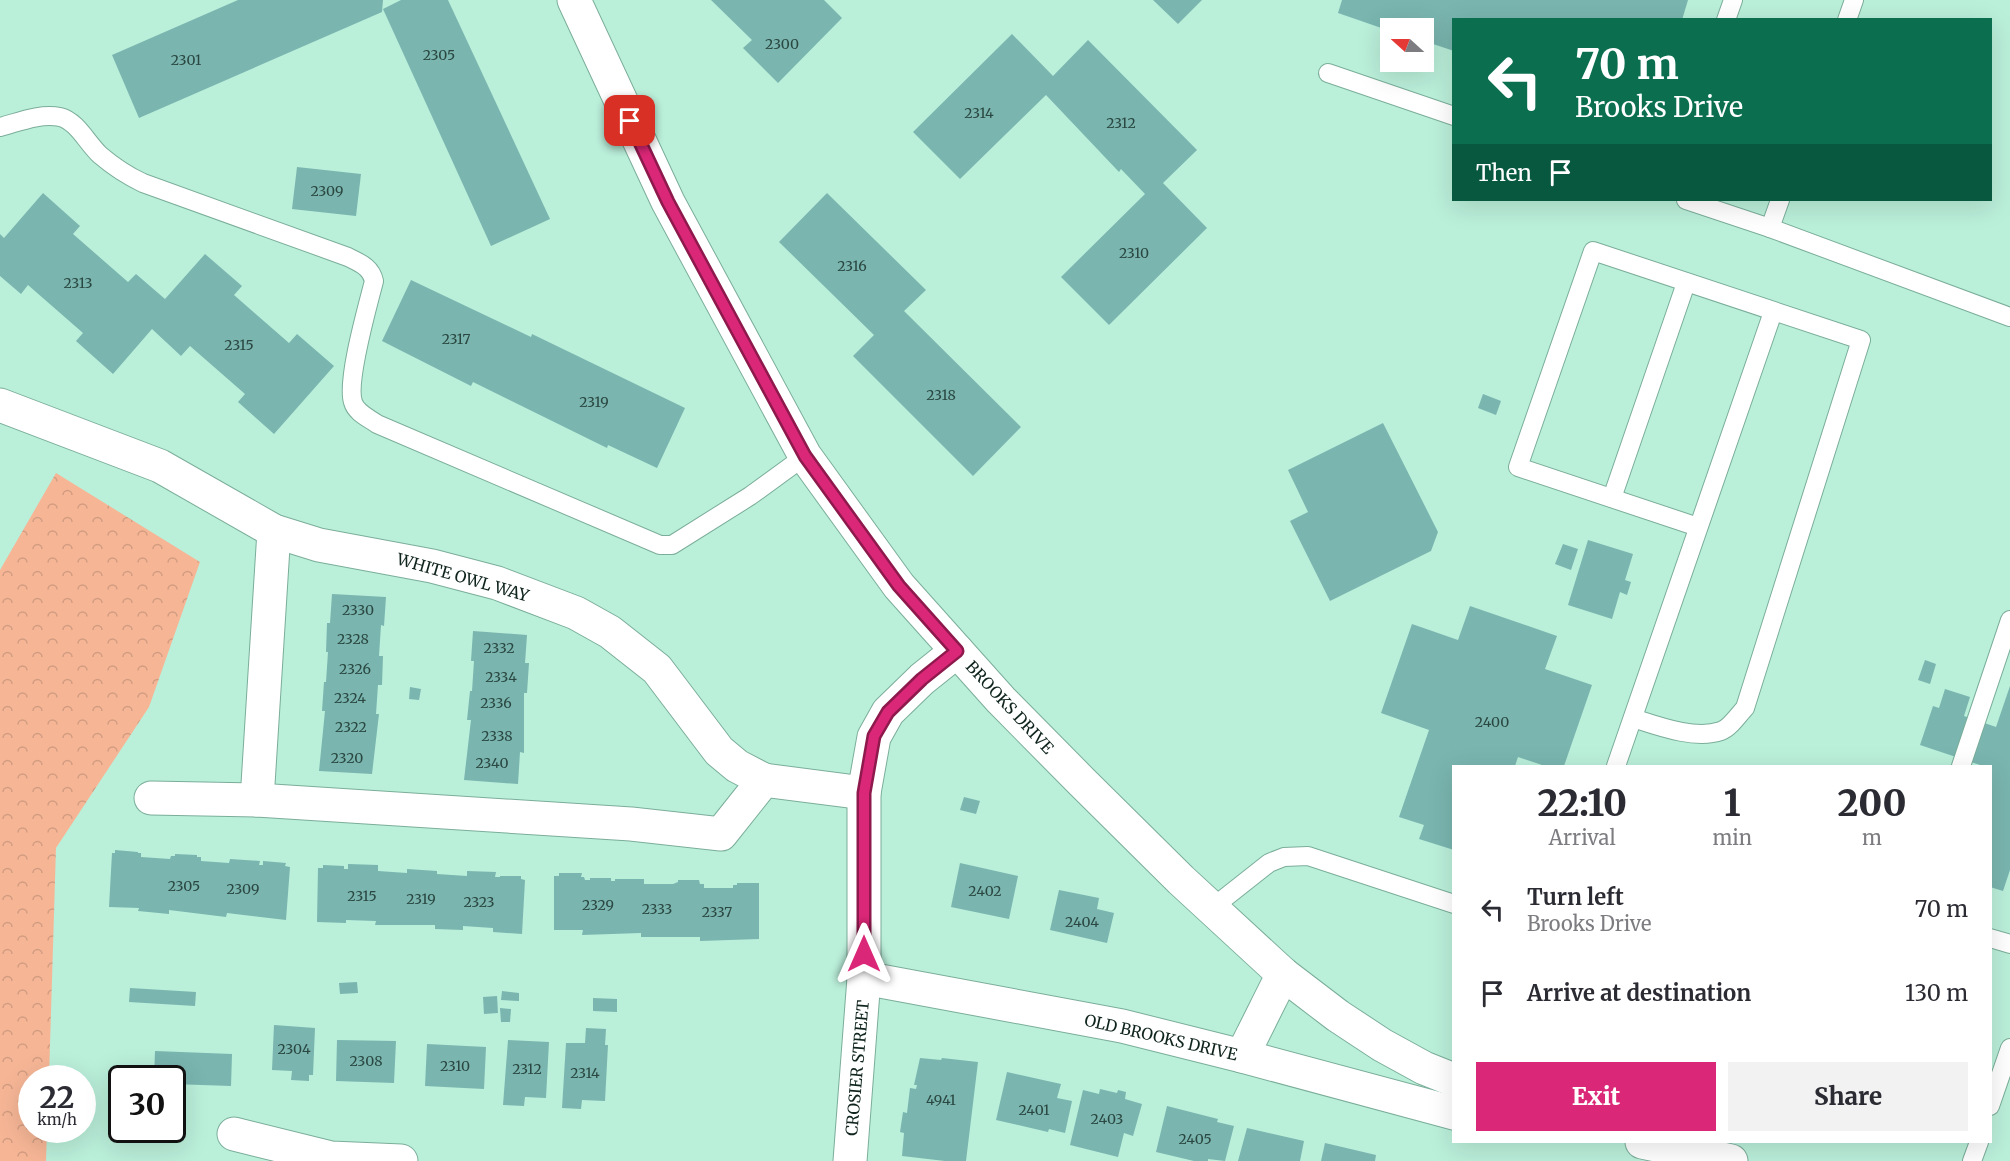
<!DOCTYPE html>
<html lang="en">
<head>
<meta charset="utf-8">
<style>
	:root { --surface:#fff; --page:#f2f2f3; --text:#2b2b33; --muted:#7c7c81; --accent:#db2777 }
	body { margin:0; font-family:Merriweather,serif; background:var(--page); color:var(--text); height:100vh; display:flex; flex-direction:column; font-size:22px; white-space:nowrap }
	* { box-sizing:border-box; margin:0 }
	p { font-size:20px; color:var(--muted) }
	.icon { flex:none; width:33px; height:33px; fill:none; stroke:currentColor; stroke-width:2; stroke-linecap:round; stroke-linejoin:round }
	.map { position:relative; flex:1; overflow:hidden }
	.panel { position:absolute; left:1452px; top:765px; width:540px; height:378px; display:flex; flex-direction:column; background:var(--surface); border-radius:0px; box-shadow:0 6px 24px #0002 }
	.panel>* { flex:none }
	.guide { position:absolute; left:1452px; top:18px; width:540px; height:183px; border-radius:0px; box-shadow:0 6px 24px #0002; background:#0b6e4f; color:#fff; overflow:hidden }
	.needle { width:39px; rotate:291deg }
	.buttons { position:absolute; left:1380px; top:18px; display:grid; gap:12px }
	.buttons a { display:grid; place-items:center; width:54px; height:54px; border-radius:0px; background:var(--surface); box-shadow:0 6px 24px #0002; font-size:30px }
	.speed { position:absolute; left:18px; top:1065px; display:flex; gap:12px; font-size:30px; font-weight:700; text-align:center }
	.speed>* { display:grid; place-content:center; width:78px; height:78px; border-radius:50%; background:var(--surface); box-shadow:0 6px 24px #0002; line-height:1 }
	.speed small { font-size:15px; font-weight:400 }
	.speed .limit { border:3px solid #111; border-radius:9px; background:#fff; color:#111 }
	.pin { position:absolute; display:grid; place-items:center; width:51px; height:51px; color:#fff; margin:-26px; border-radius:12px; box-shadow:0 3px 9px #0006 }
	.me { position:absolute; width:66px; margin:-33px; rotate:0deg; stroke-linejoin:round; filter:drop-shadow(0 0 4px #0008) }
	.turn { display:flex; align-items:center; gap:21px; height:126px; padding:0 24px; font-size:27px }
	.turn .icon { width:78px; height:78px; stroke-width:2.5 }
	.turn b { display:block; font-size:42px; line-height:51px }
	.then { display:flex; align-items:center; height:57px; padding:0 24px; background:#0003; gap:12px; font-size:22px }
	.eta { display:flex; justify-content:space-evenly; align-items:center; height:102px; text-align:center }
	.eta b { font-size:36px; font-weight:800; line-height:42px }
	.button { display:flex; gap:12px; margin-top:auto; padding:12px 24px }
	.button a { flex:1; height:69px; border-radius:0px; background:var(--accent); color:#fff; font-size:24px; font-weight:800; line-height:69px; text-align:center }
	.button a+a { background:var(--page); color:var(--text) }
	ul { padding:0; list-style:none }
	li { display:flex; align-items:center; gap:18px; height:84px; padding:0 24px }
	li div { flex:1 }
	li b { display:block; font-size:22px }
	li em { font-style:normal }
	.map>svg:first-child { display:block }
	.forest { fill:url(#forest-crowns) }
	.building { fill:#7ab5af }
	.lines { fill:none; stroke-linecap:round; stroke-linejoin:round }
	.lane-casing { stroke:#7bae9a; stroke-width:20 }
	.street-casing { stroke:#7bae9a; stroke-width:35 }
	.secondary-casing { stroke:#7bae9a; stroke-width:35 }
	.lane { stroke:#fff; stroke-width:18 }
	.street { stroke:#fff; stroke-width:33 }
	.secondary { stroke:#fff; stroke-width:33 }
	.route-casing { stroke:#8e194d; stroke-width:15 }
	.route { stroke:#db2777; stroke-width:10 }
	.labels { text-anchor:middle; dominant-baseline:central; stroke-width:4.5; stroke-linejoin:round; paint-order:stroke }
	.number-label { font-size:14px; fill:#2a4841 }
	.street-label { font-size:16px; fill:#0f241c; stroke:#fff }
</style>
</head>
<body>
<div class="map">
<svg width="2010" height="1161" viewBox="0 0 2010 1161">
	<defs>
		<pattern id="forest-crowns" width="20" height="18" patternUnits="userSpaceOnUse" patternTransform="scale(1.5)"><rect width="20" height="18" fill="#f6b696"/><path d="M2 6a3 3 0 1 1 6 0M12 15a3 3 0 1 1 6 0" fill="none" stroke="#d29c81"/></pattern>
	</defs>
	<rect width="100%" height="100%" fill="#baefda"/>
	<!-- forest -->
	<polygon class="forest" points="56,473 200,562 149,707 56,848 49,1078 32,1078 32,1130 47,1130 46,1161 0,1161 0,570"/>
	<!-- building -->
	<g class="building">
		<polygon points="238,0 383,0 382,12 139,118 112,55"/>
		<polygon points="401,0 448,0 550,219 491,246 383,9"/>
		<polygon points="711,0 824,0 842,18 778,83 743,48 752,40"/>
		<polygon points="1153,0 1202,0 1178,24"/>
		<polygon points="1342,0 1688,0 1682,20 1454,20 1454,51 1424,41 1424,28 1390,28 1390,31 1338,13"/>
		<polygon points="1012,34 1053,76 1088,40 1197,150 1163,183 1207,228 1109,325 1061,277 1145,194 1121,169 1119,172 1046,95 960,179 913,132"/>
		<polygon points="297,167 361,174 356,216 292,209"/>
		<polygon points="43,193 80,226 73,234 128,282 136,274 165,299 205,254 242,286 234,295 289,343 297,334 334,366 274,434 238,402 245,394 190,346 181,356 152,329 113,374 76,341 83,333 28,285 21,294 0,276 0,234 4,238"/>
		<polygon points="827,193 926,290 904,311 1021,427 973,476 853,356 874,335 779,242"/>
		<polygon points="411,280 531,337 532,334 685,408 657,468 608,445 607,448 473,382 471,386 382,341"/>
		<polygon points="1483,394 1501,401 1496,415 1478,408"/>
		<polygon points="1383,423 1438,532 1431,551 1330,601 1290,521 1308,512 1288,470"/>
		<polygon points="1588,540 1633,554 1625,580 1631,582 1627,595 1620,592 1612,619 1568,605"/>
		<polygon points="1563,544 1578,549 1571,570 1555,564"/>
		<polygon points="332,594 386,597 384,626 381,625 379,656 383,656 382,685 378,685 376,714 379,714 372,774 319,771 325,711 322,711 324,682 326,682 328,652 326,652 327,623 330,623"/>
		<polygon points="1470,606 1557,636 1545,669 1592,685 1564,766 1545,766 1518,757 1515,766 1454,766 1454,850 1419,839 1424,825 1399,817 1429,730 1381,713 1412,624 1458,640"/>
		<polygon points="473,631 527,635 525,663 529,663 527,693 524,693 524,753 520,752 518,784 464,780 471,720 467,720 470,691 472,691 474,661 471,661"/>
		<polygon points="1925,660 1936,664 1930,684 1918,680"/>
		<polygon points="2010,686 2010,870 2003,891 1990,887 1990,766 1983,766 1920,745 1933,706 1939,708 1945,689 1970,697 1964,716 1996,727"/>
		<polygon points="410,687 421,689 419,700 409,699"/>
		<polygon points="964,797 980,801 976,814 960,810"/>
		<polygon points="115,850 138,852 138,853 141,853 141,857 170,859 171,856 175,856 175,854 197,855 197,857 201,857 201,861 229,863 230,859 260,861 259,865 263,865 263,861 286,863 285,866 290,867 286,920 227,913 226,917 169,910 169,914 138,911 139,908 109,907 112,853 115,853"/>
		<polygon points="960,863 1018,876 1009,919 951,907"/>
		<polygon points="348,864 378,865 378,871 407,873 407,869 437,871 437,874 467,876 467,871 496,872 495,877 500,877 500,876 521,876 521,879 525,880 522,934 493,932 493,928 463,926 463,930 435,929 435,925 375,925 376,921 346,920 346,923 317,922 318,868 323,868 323,865 344,866 344,869 348,869"/>
		<polygon points="559,873 582,873 581,877 584,877 585,880 590,880 590,878 611,878 611,881 615,881 615,879 644,879 644,884 673,884 678,882 678,880 699,880 700,884 704,884 704,888 733,888 733,885 737,885 737,883 759,883 759,939 700,941 700,937 641,937 641,933 582,935 583,930 554,930 554,876 559,876"/>
		<polygon points="1059,890 1099,898 1097,909 1114,913 1107,943 1050,930"/>
		<polygon points="357,982 358,993 340,994 339,983"/>
		<polygon points="130,988 196,992 195,1006 129,1002"/>
		<polygon points="502,991 519,993 519,1001 501,1000"/>
		<polygon points="497,996 498,1013 484,1014 483,997"/>
		<polygon points="593,998 617,999 617,1012 593,1011"/>
		<polygon points="500,1008 511,1009 510,1022 501,1022"/>
		<polygon points="274,1025 315,1028 313,1075 309,1075 309,1081 291,1080 292,1071 272,1070"/>
		<polygon points="586,1028 606,1029 605,1045 608,1045 605,1101 582,1100 581,1109 562,1108 566,1043 585,1043"/>
		<polygon points="337,1040 396,1041 394,1083 336,1081"/>
		<polygon points="508,1040 549,1042 546,1098 525,1097 524,1106 503,1105"/>
		<polygon points="427,1044 486,1047 484,1089 425,1086"/>
		<polygon points="155,1051 232,1054 231,1086 172,1084 172,1078 154,1078"/>
		<polygon points="920,1058 941,1060 942,1058 978,1062 966,1161 945,1161 902,1156 904,1133 900,1132 903,1112 907,1113 910,1088 916,1089 917,1085 914,1085"/>
		<polygon points="1007,1072 1061,1084 1057,1098 1072,1101 1065,1133 1049,1129 1048,1132 996,1120"/>
		<polygon points="1100,1089 1117,1093 1118,1090 1126,1092 1125,1099 1142,1104 1133,1136 1124,1133 1118,1157 1070,1145 1083,1090 1099,1094"/>
		<polygon points="1167,1106 1218,1119 1217,1122 1234,1126 1225,1161 1208,1159 1208,1161 1194,1161 1156,1152"/>
		<polygon points="1247,1128 1304,1141 1300,1161 1238,1161"/>
		<polygon points="1325,1143 1376,1155 1375,1161 1321,1161"/>
	</g>
	<g class="lines">
		<defs>
			<g id="lane">
				<polyline points="1726,20 1733,0"/>
				<polyline points="1847,20 1854,0"/>
				<polyline points="1328,73 1454,116"/>
				<path d="M 0,127 C 19,122 40,113 60,117 C 77,121 87,143 100,155 C 114,167 126,175 143,183 L 348,257 C 360,263 371,267 374,281 C 368,305 346,381 353,402 C 356,413 369,418 377,424 L 660,545 L 672,545 L 750,496 L 805,456"/>
				<polyline points="1686,200 1770,228 2010,317"/>
				<polyline points="1770,228 1780,200"/>
				<polyline points="1612,498 1686,283"/>
				<path d="M 1633,718 C 1658,726 1695,740 1721,731 C 1730,728 1739,714 1745,708 L 1861,340 L 1593,251 L 1518,467 L 1698,527"/>
				<polyline points="1616,766 1773,312"/>
				<polyline points="1961,766 2010,620"/>
				<polyline points="1212,908 1269,863 1284,857 1308,856 1454,904"/>
				<polyline points="1990,938 2010,944"/>
				<polyline points="1990,1106 2010,1048"/>
				<polyline points="1972,1161 1979,1142"/>
			</g>
			<g id="street">
				<polyline points="0,405 160,466 274,531 319,545 432,566 497,583 576,613 610,632 657,669 719,751 737,766 764,780"/>
				<polyline points="151,798 257,800 631,824 721,834 764,780 864,793"/>
				<polyline points="257,800 274,531"/>
				<polyline points="864,978 1122,1026 1242,1056 1454,1113"/>
				<polyline points="1242,1056 1283,974"/>
				<polyline points="234,1134 331,1158 401,1161"/>
				<polyline points="850,1161 864,978 864,793 874,737 888,712 922,679 957,651"/>
			</g>
			<g id="secondary">
				<polyline points="574,0 668,202 805,456 899,586 1001,700 1081,781 1181,880 1283,974 1338,1016 1382,1045 1424,1068 1454,1080"/>
				<polyline points="1642,1142 1731,1161"/>
			</g>
		</defs>
		<!-- lane casing -->
		<use href="#lane" class="lane-casing"/>
		<!-- street casing -->
		<use href="#street" class="street-casing"/>
		<!-- secondary casing -->
		<use href="#secondary" class="secondary-casing"/>
		<!-- lane -->
		<use href="#lane" class="lane"/>
		<!-- street -->
		<use href="#street" class="street"/>
		<!-- secondary -->
		<use href="#secondary" class="secondary"/>
	</g>
	<g class="lines">
		<defs>
			<polyline id="route" points="630,121 668,202 805,456 899,586 957,651 922,679 888,712 874,736 864,793 864,954"/>
		</defs>
		<!-- route casing -->
		<use href="#route" class="route-casing"/>
		<!-- route -->
		<use href="#route" class="route"/>
	</g>
	<g class="labels">
		<!-- number labels -->
		<g class="number-label">
			<text x="782" y="44">2300</text>
			<text x="439" y="55">2305</text>
			<text x="186" y="60">2301</text>
			<text x="979" y="113">2314</text>
			<text x="1121" y="123">2312</text>
			<text x="327" y="191">2309</text>
			<text x="1134" y="253">2310</text>
			<text x="852" y="266">2316</text>
			<text x="78" y="283">2313</text>
			<text x="456" y="339">2317</text>
			<text x="239" y="345">2315</text>
			<text x="941" y="395">2318</text>
			<text x="594" y="402">2319</text>
			<text x="358" y="610">2330</text>
			<text x="353" y="639">2328</text>
			<text x="499" y="648">2332</text>
			<text x="355" y="669">2326</text>
			<text x="501" y="677">2334</text>
			<text x="350" y="698">2324</text>
			<text x="496" y="703">2336</text>
			<text x="1492" y="722">2400</text>
			<text x="351" y="727">2322</text>
			<text x="497" y="736">2338</text>
			<text x="347" y="758">2320</text>
			<text x="492" y="763">2340</text>
			<text x="184" y="886">2305</text>
			<text x="243" y="889">2309</text>
			<text x="985" y="891">2402</text>
			<text x="362" y="896">2315</text>
			<text x="421" y="899">2319</text>
			<text x="479" y="902">2323</text>
			<text x="598" y="905">2329</text>
			<text x="657" y="909">2333</text>
			<text x="717" y="912">2337</text>
			<text x="1082" y="922">2404</text>
			<text x="294" y="1049">2304</text>
			<text x="366" y="1061">2308</text>
			<text x="455" y="1066">2310</text>
			<text x="527" y="1069">2312</text>
			<text x="585" y="1073">2314</text>
			<text x="941" y="1100">4941</text>
			<text x="1034" y="1110">2401</text>
			<text x="1107" y="1119">2403</text>
			<text x="1195" y="1139">2405</text>
		</g>
		<!-- street labels -->
		<g class="street-label">
			<text transform="translate(463 577) rotate(16)">WHITE OWL WAY</text>
			<text transform="translate(1010 707) rotate(47)">BROOKS DRIVE</text>
			<text transform="translate(1161 1037) rotate(13)">OLD BROOKS DRIVE</text>
			<text transform="translate(857 1068) rotate(-85)">CROSIER STREET</text>
		</g>
	</g>
</svg>
<div class="buttons">
<a><svg class="needle" viewBox="-14 -14 28 28"><path d="M0-13l5 13h-10z" fill="#e53935"/><path d="M0 13l5-13h-10z" fill="#7c7c81"/></svg></a>
</div>
<div class="speed"><div>22<small>km/h</small></div><div class="limit">30</div></div>
<div class="pin" style="left:630px;top:121px;background:#d93025"><svg class="icon" aria-label="arrive" viewBox="0 0 24 24"><path d="M6 21V4h12l-3 4 3 4H6"/></svg></div>
<svg class="me" style="left:864px;top:954px" viewBox="-20 -20 40 40"><path d="M0-17L14 15 0 8-14 15z" fill="#db2777" stroke="#fff" stroke-width="4"/></svg>
<div class="guide">
<div class="turn"><svg class="icon" aria-label="left" viewBox="0 0 24 24"><path d="M17 20v-9H6M10 6l-5 5 5 5"/></svg><div><b>70 m</b>Brooks Drive</div></div>
<div class="then">Then<svg class="icon" aria-label="arrive" viewBox="0 0 24 24"><path d="M6 21V4h12l-3 4 3 4H6"/></svg></div>
</div>
<section class="panel">
<div class="eta">
<div><b>22:10</b><p>Arrival</p></div>
<div><b>1</b><p>min</p></div>
<div><b>200</b><p>m</p></div>
</div>
<ul>
<li><svg class="icon" aria-label="left" viewBox="0 0 24 24"><path d="M17 20v-9H6M10 6l-5 5 5 5"/></svg><div><b>Turn left</b><p>Brooks Drive</p></div><em>70 m</em></li>
<li><svg class="icon" aria-label="arrive" viewBox="0 0 24 24"><path d="M6 21V4h12l-3 4 3 4H6"/></svg><div><b>Arrive at destination</b></div><em>130 m</em></li>
</ul>
<div class="button"><a>Exit</a><a>Share</a></div>
</section>
</div>
</body>
</html>
